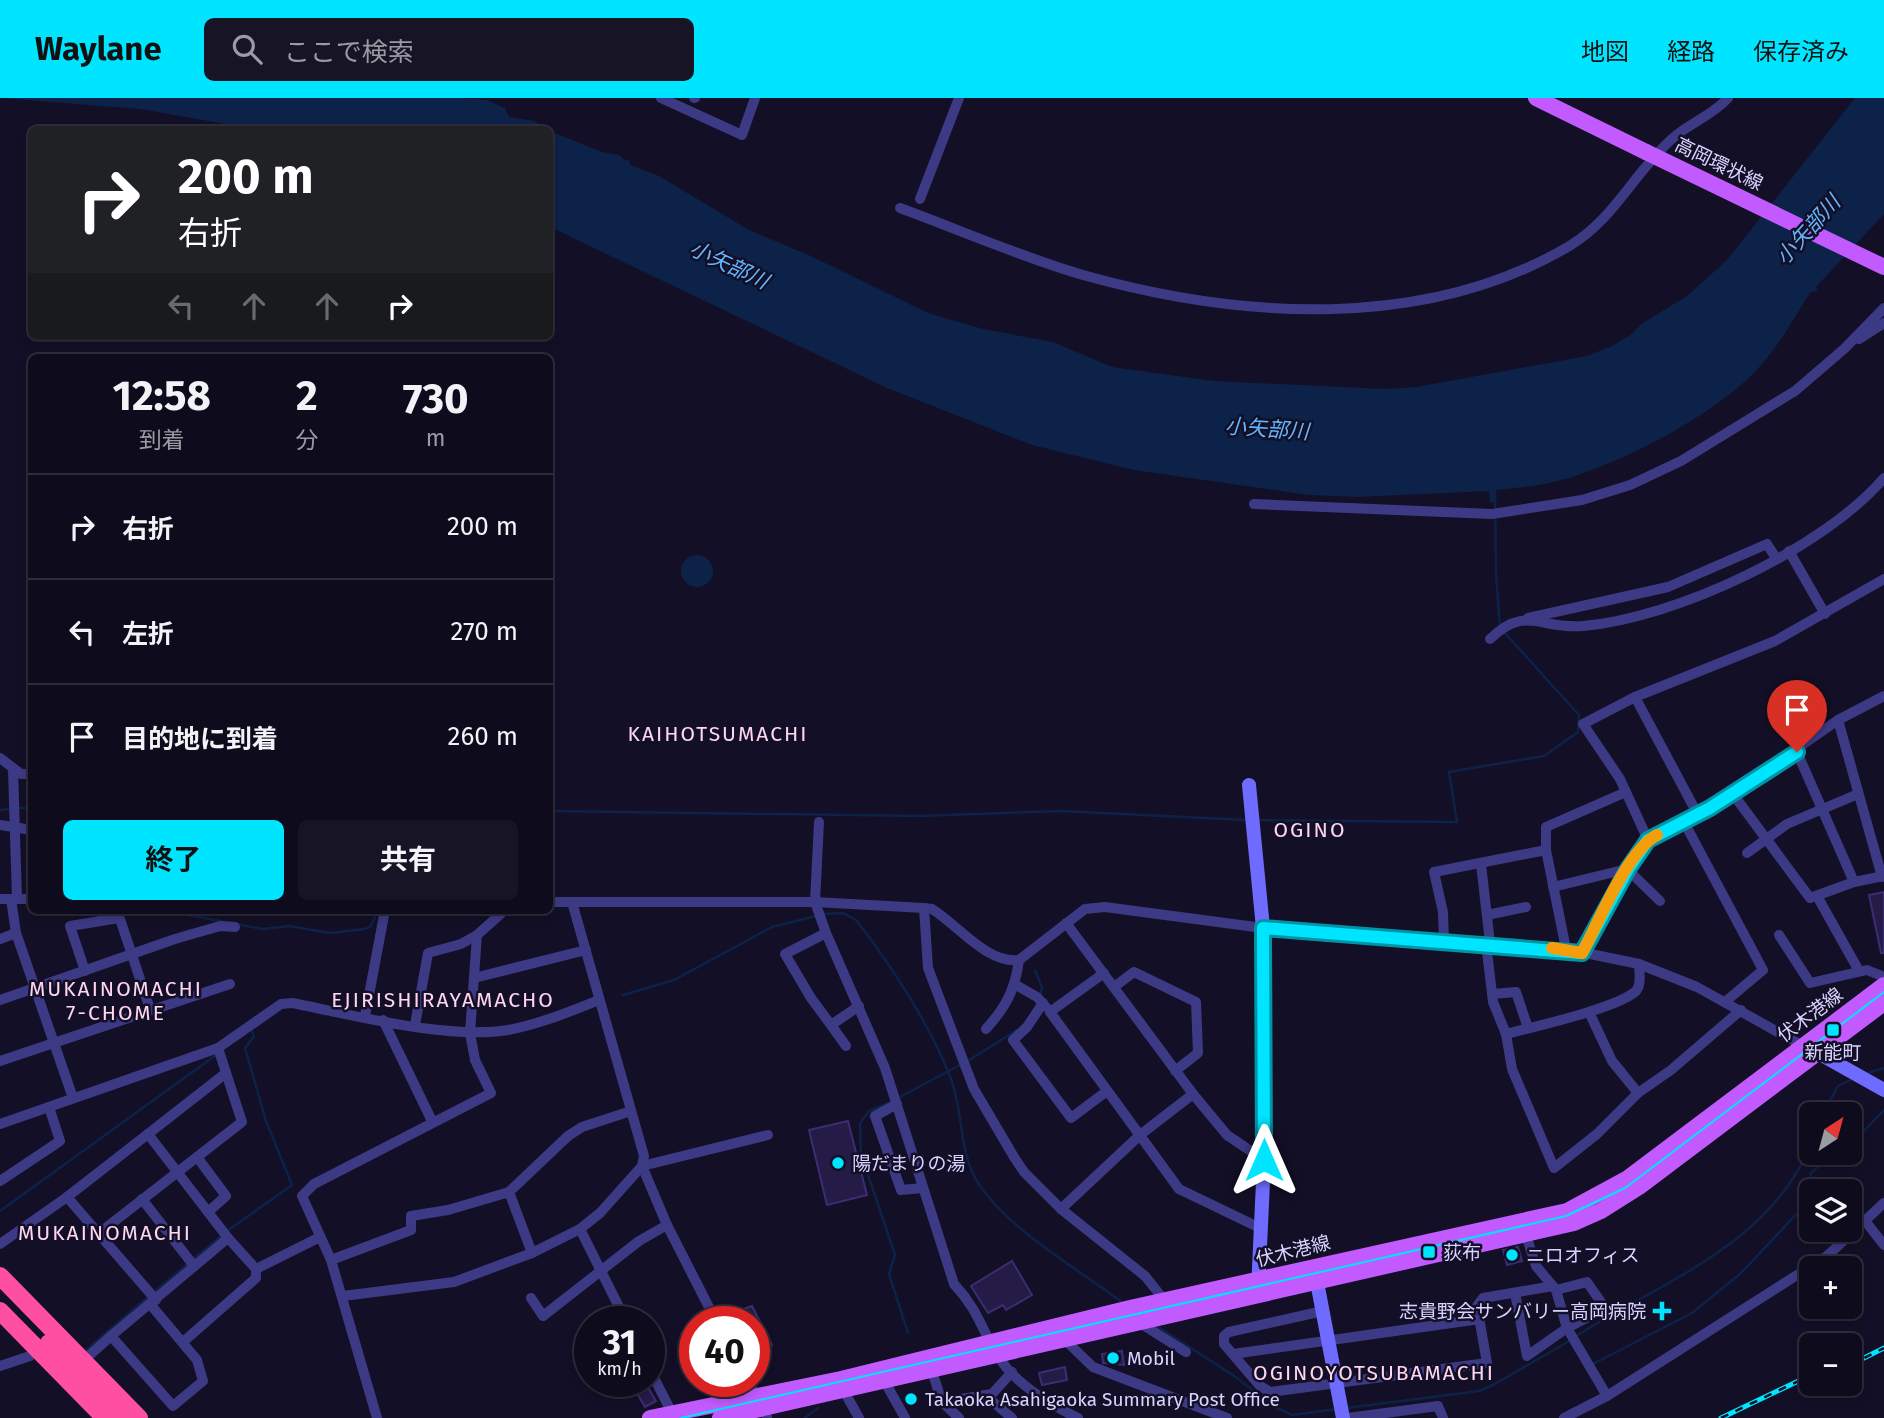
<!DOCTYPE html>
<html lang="ja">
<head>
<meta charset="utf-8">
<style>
	:root { --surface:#0e0b1c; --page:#171425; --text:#f1f3f6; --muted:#9b9ba3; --line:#2e2b3b; --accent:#00e5ff }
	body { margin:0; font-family:"Fira Sans","Noto Sans JP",sans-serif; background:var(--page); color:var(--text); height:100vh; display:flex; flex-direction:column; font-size:26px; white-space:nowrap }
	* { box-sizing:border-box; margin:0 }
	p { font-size:23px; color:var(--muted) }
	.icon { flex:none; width:38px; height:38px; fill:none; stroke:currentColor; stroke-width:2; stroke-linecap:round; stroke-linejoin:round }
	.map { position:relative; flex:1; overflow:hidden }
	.panel { position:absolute; left:28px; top:256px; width:525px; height:560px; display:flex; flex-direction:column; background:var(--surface); border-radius:10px; box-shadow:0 4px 10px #0003,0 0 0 2px var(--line) }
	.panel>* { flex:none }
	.top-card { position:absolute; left:28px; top:28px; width:525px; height:214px; border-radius:10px; box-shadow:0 4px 10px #0003,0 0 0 2px var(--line); background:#202124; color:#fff; overflow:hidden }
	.needle { width:46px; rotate:36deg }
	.controls { position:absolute; left:1799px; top:1004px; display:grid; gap:14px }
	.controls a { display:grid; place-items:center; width:63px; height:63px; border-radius:10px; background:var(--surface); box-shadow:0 4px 10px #0003,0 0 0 2px var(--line); font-size:35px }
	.speed { position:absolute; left:574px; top:1208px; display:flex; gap:14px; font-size:35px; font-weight:700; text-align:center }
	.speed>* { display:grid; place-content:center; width:91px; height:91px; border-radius:50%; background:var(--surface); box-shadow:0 4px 10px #0003,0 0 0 2px var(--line); line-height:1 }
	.speed small { font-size:18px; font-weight:400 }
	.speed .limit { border:10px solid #d22; background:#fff; color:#111 }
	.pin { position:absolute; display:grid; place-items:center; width:60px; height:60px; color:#fff; margin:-72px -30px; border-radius:50% 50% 50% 0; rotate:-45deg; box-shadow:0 0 7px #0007 }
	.pin .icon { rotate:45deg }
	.me { position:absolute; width:77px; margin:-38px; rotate:0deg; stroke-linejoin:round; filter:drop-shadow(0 0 5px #0008) }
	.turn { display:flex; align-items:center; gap:24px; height:147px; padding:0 35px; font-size:32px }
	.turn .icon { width:91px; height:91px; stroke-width:2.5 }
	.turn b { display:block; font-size:49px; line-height:60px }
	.lanes { display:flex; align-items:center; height:66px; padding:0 35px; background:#0003; justify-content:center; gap:35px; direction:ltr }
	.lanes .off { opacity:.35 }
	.eta { display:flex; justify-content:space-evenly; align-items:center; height:119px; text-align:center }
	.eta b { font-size:42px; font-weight:700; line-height:49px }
	.primary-button { display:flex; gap:14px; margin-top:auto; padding:14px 35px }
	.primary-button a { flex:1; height:80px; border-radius:10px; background:var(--accent); color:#111; font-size:28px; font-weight:700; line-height:80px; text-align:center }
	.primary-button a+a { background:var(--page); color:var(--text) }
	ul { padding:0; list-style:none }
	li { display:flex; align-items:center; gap:21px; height:105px; padding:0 35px; border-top:2px solid var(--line) }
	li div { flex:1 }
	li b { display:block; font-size:26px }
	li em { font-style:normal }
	header { display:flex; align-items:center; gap:42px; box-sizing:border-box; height:98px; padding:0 35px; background:var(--accent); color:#111 }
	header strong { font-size:33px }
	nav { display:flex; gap:38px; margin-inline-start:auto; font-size:24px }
	.search { width:490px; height:63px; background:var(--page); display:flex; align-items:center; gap:18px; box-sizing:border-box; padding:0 24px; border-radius:10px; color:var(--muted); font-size:26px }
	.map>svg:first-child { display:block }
	.water { fill:#0c2248 }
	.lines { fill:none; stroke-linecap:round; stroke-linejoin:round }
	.stream { stroke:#0c2248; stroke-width:2.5 }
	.building { fill:#241b47; stroke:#3b2d73; stroke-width:2 }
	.street { stroke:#3d3a85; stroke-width:10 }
	.secondary { stroke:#6f6bff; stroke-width:14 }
	.primary { stroke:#c25bff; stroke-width:16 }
	.highway { stroke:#ff4fa3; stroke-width:18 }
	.tram { stroke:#00e5ff; stroke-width:2 }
	.rail-casing { stroke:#00e5ff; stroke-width:5 }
	.rail { stroke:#130f26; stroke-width:2.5; stroke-dasharray:8; stroke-linecap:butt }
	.primary-bridge { stroke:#c25bff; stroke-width:16 }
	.route-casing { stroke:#0095a6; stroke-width:18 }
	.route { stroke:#00e5ff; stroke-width:12 }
	.slow { stroke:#f59e0b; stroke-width:12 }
	.poi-dot { fill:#00e5ff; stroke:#130f26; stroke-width:2.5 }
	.labels { text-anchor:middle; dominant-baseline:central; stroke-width:5; stroke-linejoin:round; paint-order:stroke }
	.street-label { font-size:19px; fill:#d9d4ff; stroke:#130f26 }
	.poi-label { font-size:19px; fill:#d9d4ff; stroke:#130f26; text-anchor:start }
	.water-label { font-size:21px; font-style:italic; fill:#62b6ff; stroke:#130f26 }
	.neighbourhood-label { font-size:21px; letter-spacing:2px; fill:#ffd6f0; stroke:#130f26 }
</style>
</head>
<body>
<header>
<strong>Waylane</strong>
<div class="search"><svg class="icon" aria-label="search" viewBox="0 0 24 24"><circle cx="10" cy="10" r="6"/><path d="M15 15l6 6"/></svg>ここで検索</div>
<nav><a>地図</a><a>経路</a><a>保存済み</a></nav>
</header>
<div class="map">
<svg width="1884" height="1320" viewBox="0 0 1884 1320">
	<rect width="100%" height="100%" fill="#130f26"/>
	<!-- water -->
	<g class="water">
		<polygon points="0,0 463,0 487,2 505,10 509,19 535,23 546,31 259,32 140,11"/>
		<path d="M 1855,0 L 1884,0 L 1884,116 L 1816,189 L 1818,192 L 1810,195 C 1794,219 1781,245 1762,266 C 1722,313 1628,362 1569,380 C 1545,387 1520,390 1495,392 L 1495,404 L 1490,405 L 1489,393 L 1358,399 L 1309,397 L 1134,372 L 1032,347 L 887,290 L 550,129 L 550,33 L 602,54 L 619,57 L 626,63 L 629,61 L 630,67 L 659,78 L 749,132 L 811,158 L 928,215 L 983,231 L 1053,244 L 1112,269 L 1214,283 L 1385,291 L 1416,289 L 1587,258 L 1612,248 L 1633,235 L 1641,226 L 1687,198 L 1727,162 Z"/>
		<circle cx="697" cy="473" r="16"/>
	</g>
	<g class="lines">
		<!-- stream -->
		<g class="stream">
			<polyline points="1495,389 1496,475 1500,529"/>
			<polyline points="17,710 32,710"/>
			<polyline points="0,712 11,711"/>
			<polyline points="550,713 920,718 1061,713 1246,722"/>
			<polyline points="1256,722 1457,724 1449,674 1544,658 1578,634 1579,617 1504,534"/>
			<polyline points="120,813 137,816 167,813 263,831 289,828 330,835 365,831 371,828 378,812"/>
			<path d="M 823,816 L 843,815 L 856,822 C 891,867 931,928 951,981 C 964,1016 958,1056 980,1088 C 1012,1134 1078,1171 1123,1205"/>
			<polyline points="1035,872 1042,889 1040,898"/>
			<polyline points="623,897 674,882 772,829 816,818"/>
			<polyline points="966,964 1017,932"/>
			<polyline points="1865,976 1884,970"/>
			<polyline points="898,1000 960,967"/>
			<polyline points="889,1005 869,1013 860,1025 861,1056 895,1157 889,1176 908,1235"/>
			<polyline points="1822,1017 1838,988 1852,981"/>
			<polyline points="1850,1043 1864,1033 1884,1012"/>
			<polyline points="0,1113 216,957"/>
			<polyline points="227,1133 292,1087 266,1023 245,950 254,938 251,932"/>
			<polyline points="154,1194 221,1138"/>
			<polyline points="1154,1226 1234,1278 1275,1309 1292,1317 1337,1311"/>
			<path d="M 1576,1238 C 1660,1185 1773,1145 1811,1045"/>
			<polyline points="85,1253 149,1198"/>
			<polyline points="1593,1266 1692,1215 1741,1175 1805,1107 1811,1075 1833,1055"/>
			<polyline points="1347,1310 1479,1293 1493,1287 1571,1242"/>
			<polyline points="805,1320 818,1310"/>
		</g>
	</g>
	<!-- building -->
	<g class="building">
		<polygon points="1884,794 1884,855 1881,855 1869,797"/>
		<polygon points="848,1023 867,1097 827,1107 809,1032"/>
		<polygon points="1518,1149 1522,1163 1507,1167 1503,1152"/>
		<polygon points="1012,1163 1032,1197 1006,1212 1003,1207 988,1215 971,1188"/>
		<polygon points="752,1208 772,1247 766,1251 764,1248 754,1252 754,1223 725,1223 723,1218"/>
		<polygon points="691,1229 695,1230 695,1264 681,1236"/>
		<polygon points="1122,1253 1124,1267 1103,1265 1102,1256"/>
		<polygon points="1065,1269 1067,1282 1042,1287 1039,1275"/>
		<polygon points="630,1283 637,1283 641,1289 646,1286 656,1303 645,1309"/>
	</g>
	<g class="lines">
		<!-- street -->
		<g class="street">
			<polyline points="661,0 742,37 755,0"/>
			<polyline points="694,0 695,0"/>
			<polyline points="920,101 959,0"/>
			<path d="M 900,110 C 960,132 1021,159 1083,177 C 1240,221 1426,234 1571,147 C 1615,120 1635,73 1673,40 C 1690,25 1713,17 1728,0"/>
			<polyline points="1859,241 1884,225"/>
			<polyline points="1254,406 1492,416 1582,402 1630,387 1681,363 1795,293 1844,251 1884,210"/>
			<polyline points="1789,453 1825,516"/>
			<polyline points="1528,520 1668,489 1767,446 1776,460"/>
			<path d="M 1490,541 C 1526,506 1540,532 1583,528 C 1676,520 1823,451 1884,380"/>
			<polyline points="1635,599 1698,717"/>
			<polyline points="1838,622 1882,779"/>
			<polyline points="1797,654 1854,784"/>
			<polyline points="0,660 21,676 32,676"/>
			<polyline points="13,671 17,801"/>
			<polyline points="1733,696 1810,800 1854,784 1884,778"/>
			<path d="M 819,724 L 815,804 L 826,835 L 885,970 L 954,1186 C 980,1214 981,1232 1000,1261 C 1017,1287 1051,1307 1078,1320"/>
			<polyline points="1684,724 1763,872 1725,904"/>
			<polyline points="0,727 32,732"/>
			<polyline points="1648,742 1620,681 1583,626 1635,599 1775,543 1884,481"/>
			<polyline points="1546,752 1546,729 1626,694"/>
			<polyline points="1747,755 1787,726 1858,696"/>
			<polyline points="1481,766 1490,845"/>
			<polyline points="1553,789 1627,771 1660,803"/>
			<polyline points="1817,798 1859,873"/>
			<polyline points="0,801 32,801"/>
			<polyline points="11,801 16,835 73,1000"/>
			<path d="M 550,804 L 815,804 L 924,810 L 932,811 C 958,827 987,866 1019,862 L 1085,811 L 1105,809 L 1263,830 L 1566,851 L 1639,866 L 1697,889 L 1803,948"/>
			<polyline points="924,810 928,870 974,991 1014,1059 1024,1074 1061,1111 1145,1178 1165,1203"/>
			<polyline points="117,812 150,911"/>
			<polyline points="1487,817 1526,809"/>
			<polyline points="1066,825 1193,996 1227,1037 1264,1062"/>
			<polyline points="826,835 785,856 811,900 831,927 859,908"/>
			<polyline points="1779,837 1810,885 1867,872 1884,879"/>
			<polyline points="0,841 16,835"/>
			<polyline points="1444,844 1443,814 1434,774 1546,752 1566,851"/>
			<polyline points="1486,845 1493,904 1506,936"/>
			<polyline points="1582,855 1627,771 1648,742 1710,711 1838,622 1884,598"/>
			<path d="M 1639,866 C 1639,874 1642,886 1636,893 C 1618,910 1533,929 1506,936 L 1512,971 L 1554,1070 L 1597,1036 L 1638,995 L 1671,972 L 1741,912"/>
			<polyline points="85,873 70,828 119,820"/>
			<polyline points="1104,875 1050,914 1179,1091 1260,1130"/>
			<polyline points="474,880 586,852"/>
			<polyline points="1016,887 1037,899 1046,909"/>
			<polyline points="1114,889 1134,874 1196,904 1198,955 1175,973"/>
			<polyline points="1492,896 1516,894 1528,930"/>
			<polyline points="0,902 175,841 220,828 235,829"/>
			<polyline points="1043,905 1027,929 1013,942 1071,1020 1107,993"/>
			<polyline points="1589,914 1612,963 1638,995"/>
			<polyline points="365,918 385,812"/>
			<polyline points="383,922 432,1023"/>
			<polyline points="415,927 428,855 461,846 477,837"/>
			<polyline points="831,927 846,948"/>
			<path d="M 986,931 C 1006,909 1015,892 1019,862"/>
			<polyline points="0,963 230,886"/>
			<polyline points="897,1006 875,1018 901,1092 923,1090"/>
			<path d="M 0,1026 L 218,950 L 281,906 L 292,905 C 354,917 446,942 508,932 C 540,926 569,914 599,902"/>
			<polyline points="148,1036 226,975"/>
			<polyline points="197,1059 226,1098 208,1114"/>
			<polyline points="642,1068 667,1127 716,1223"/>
			<polyline points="642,1068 768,1037"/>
			<polyline points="0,1083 60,1043 49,1009"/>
			<polyline points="509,1094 532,1155"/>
			<polyline points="67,1099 156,1202"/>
			<polyline points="142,1101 194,1168"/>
			<polyline points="1061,1111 1140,1037 1193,996"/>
			<polyline points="1866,1124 1884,1147"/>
			<polyline points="580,1131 626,1223"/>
			<polyline points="1525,1134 1536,1168 1556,1192 1567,1230 1607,1298 1827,1158 1884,1105"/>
			<polyline points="98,1136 242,1024 218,950"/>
			<polyline points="0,1146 67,1099 148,1036 228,1140"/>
			<polyline points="331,1162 411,1132 411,1118 448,1112 509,1094 568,1038 582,1029 631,1013"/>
			<polyline points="256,1171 320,1139"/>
			<polyline points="1515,1195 1527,1258 1567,1230 1605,1210 1587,1184 1556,1192"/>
			<polyline points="343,1198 454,1184 532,1155 580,1131 600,1115 642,1068 644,1058 572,804"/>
			<polyline points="531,1200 543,1218 639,1143 667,1127"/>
			<polyline points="150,1206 197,1262 203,1283 173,1308 111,1238 228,1140 256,1171 256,1180 183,1244"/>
			<polyline points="1323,1213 1229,1234 1224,1238 1224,1246 1260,1288 1270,1294 1487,1265 1477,1208 1483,1200 1553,1188"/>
			<polyline points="1140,1225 1186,1254"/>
			<polyline points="1065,1242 1093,1269 1227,1320"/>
			<polyline points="1233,1256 1480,1221"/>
			<polyline points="83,1263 111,1238"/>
			<polyline points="930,1267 942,1304 959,1320"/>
			<polyline points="0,1268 30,1258"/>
			<polyline points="649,1270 672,1315"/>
			<polyline points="747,1283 765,1310 767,1320"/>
			<polyline points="885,1284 905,1320"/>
			<polyline points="844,1293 859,1320"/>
			<polyline points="985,1297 1012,1320"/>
			<polyline points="942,1304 992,1296 1012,1274"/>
			<polyline points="377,1320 331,1162 302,1098 314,1086 491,995 475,962 470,935 477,837 505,812"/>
			<polyline points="1348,1320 1438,1308 1443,1320"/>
			<polyline points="1564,1320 1607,1298"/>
		</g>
		<!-- secondary -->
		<g class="secondary">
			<polyline points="1249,687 1263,830 1264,1062 1258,1192"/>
			<polyline points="1811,951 1884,992"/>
			<polyline points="1317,1184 1343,1320"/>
		</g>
		<!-- primary -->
		<g class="primary">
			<polyline points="1536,0 1646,54"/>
			<polyline points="650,1320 841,1281 1130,1210 1567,1113 1628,1080 1884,887"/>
			<polyline points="720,1320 1574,1125 1601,1113 1639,1089 1884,905"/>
		</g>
		<!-- highway -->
		<g class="highway">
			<polyline points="0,1178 139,1320"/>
			<polyline points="0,1213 105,1320"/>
			<polyline points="49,1245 122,1320"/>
		</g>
		<!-- tram -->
		<polyline class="tram" points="681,1320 1566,1118 1625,1090 1884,894"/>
		<defs>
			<g id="rail">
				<polyline points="1850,1267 1884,1250"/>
				<polyline points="1721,1320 1811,1277"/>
			</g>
		</defs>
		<!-- rail casing -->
		<use href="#rail" class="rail-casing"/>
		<!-- rail -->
		<use href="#rail" class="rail"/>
		<!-- primary-bridge -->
		<polyline class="primary-bridge" points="1646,54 1884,169"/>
	</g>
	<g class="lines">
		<defs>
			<polyline id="route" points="1264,1062 1263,830 1582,855 1628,771 1648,742 1710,710 1797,654"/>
		</defs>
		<!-- route casing -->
		<use href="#route" class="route-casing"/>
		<!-- route -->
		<use href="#route" class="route"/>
		<!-- slow -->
		<path class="slow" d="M 1552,850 L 1582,855 C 1599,824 1627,753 1657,737"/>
	</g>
	<!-- markers -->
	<g class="poi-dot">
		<rect x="1826" y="925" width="14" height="14" rx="3.5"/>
		<circle cx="838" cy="1065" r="7"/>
		<rect x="1422" y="1147" width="14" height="14" rx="3.5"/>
		<circle cx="1512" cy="1157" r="7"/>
		<path d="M1658.5 1202.5h7v7h7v7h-7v7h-7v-7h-7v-7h7z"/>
		<circle cx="1113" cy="1260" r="7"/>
		<circle cx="911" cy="1301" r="7"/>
	</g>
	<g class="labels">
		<!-- street labels -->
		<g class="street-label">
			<text transform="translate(1719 66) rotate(26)">高岡環状線</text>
			<text transform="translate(1810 917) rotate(-37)">伏木港線</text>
			<text transform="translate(1293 1153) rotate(-14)">伏木港線</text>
		</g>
		<!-- poi labels -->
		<g class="poi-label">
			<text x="1833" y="954" text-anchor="middle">新能町</text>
			<text x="852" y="1065">陽だまりの湯</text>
			<text x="1443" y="1154">荻布</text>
			<text x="1526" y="1157">ニロオフィス</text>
			<text x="1646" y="1213" text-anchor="end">志貴野会サンバリー高岡病院</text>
			<text x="1127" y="1260">Mobil</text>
			<text x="925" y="1301">Takaoka Asahigaoka Summary Post Office</text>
		</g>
		<!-- water labels -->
		<g class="water-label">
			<text transform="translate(1808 132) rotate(-48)">小矢部川</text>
			<text transform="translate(729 167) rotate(25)">小矢部川</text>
			<text transform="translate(1267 331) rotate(4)">小矢部川</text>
		</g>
		<!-- neighbourhood labels -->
		<g class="neighbourhood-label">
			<text x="718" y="636">KAIHOTSUMACHI</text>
			<text x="1310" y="732">OGINO</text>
			<text x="116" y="891">MUKAINOMACHI<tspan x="116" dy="24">7-CHOME</tspan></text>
			<text x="443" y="902">EJIRISHIRAYAMACHO</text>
			<text x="105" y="1135">MUKAINOMACHI</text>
			<text x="1374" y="1275">OGINOYOTSUBAMACHI</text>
		</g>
	</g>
</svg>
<div class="controls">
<a><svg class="needle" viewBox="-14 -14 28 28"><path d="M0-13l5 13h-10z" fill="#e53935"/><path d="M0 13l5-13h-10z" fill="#9b9ba3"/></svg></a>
<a><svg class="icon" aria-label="layers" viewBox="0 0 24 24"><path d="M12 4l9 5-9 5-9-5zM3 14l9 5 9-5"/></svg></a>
<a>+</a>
<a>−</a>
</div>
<div class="speed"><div>31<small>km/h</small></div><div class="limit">40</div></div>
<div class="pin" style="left:1797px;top:654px;background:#d93025"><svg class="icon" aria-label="arrive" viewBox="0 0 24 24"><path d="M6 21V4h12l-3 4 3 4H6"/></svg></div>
<svg class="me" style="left:1264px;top:1062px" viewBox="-20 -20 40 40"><path d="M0-17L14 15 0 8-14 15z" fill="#00e5ff" stroke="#fff" stroke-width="4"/></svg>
<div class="top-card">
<div class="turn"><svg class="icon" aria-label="right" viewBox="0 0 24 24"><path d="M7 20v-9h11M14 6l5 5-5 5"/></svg><div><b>200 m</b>右折</div></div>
<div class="lanes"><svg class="icon off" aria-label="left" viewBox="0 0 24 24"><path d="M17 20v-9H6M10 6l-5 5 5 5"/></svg><svg class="icon off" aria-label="ahead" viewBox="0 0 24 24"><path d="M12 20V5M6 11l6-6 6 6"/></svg><svg class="icon off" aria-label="ahead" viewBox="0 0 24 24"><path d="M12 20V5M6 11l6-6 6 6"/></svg><svg class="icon" aria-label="right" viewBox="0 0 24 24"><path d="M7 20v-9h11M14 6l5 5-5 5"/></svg></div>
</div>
<section class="panel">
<div class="eta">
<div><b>12:58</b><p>到着</p></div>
<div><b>2</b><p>分</p></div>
<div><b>730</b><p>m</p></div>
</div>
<ul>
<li><svg class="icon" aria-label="right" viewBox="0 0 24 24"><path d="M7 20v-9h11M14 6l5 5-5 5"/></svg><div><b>右折</b></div><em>200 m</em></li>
<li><svg class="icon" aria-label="left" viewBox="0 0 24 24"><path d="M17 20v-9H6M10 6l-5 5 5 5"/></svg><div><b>左折</b></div><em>270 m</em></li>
<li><svg class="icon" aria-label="arrive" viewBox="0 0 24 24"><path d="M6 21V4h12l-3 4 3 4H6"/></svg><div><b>目的地に到着</b></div><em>260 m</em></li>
</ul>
<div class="primary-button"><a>終了</a><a>共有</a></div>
</section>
</div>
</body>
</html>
